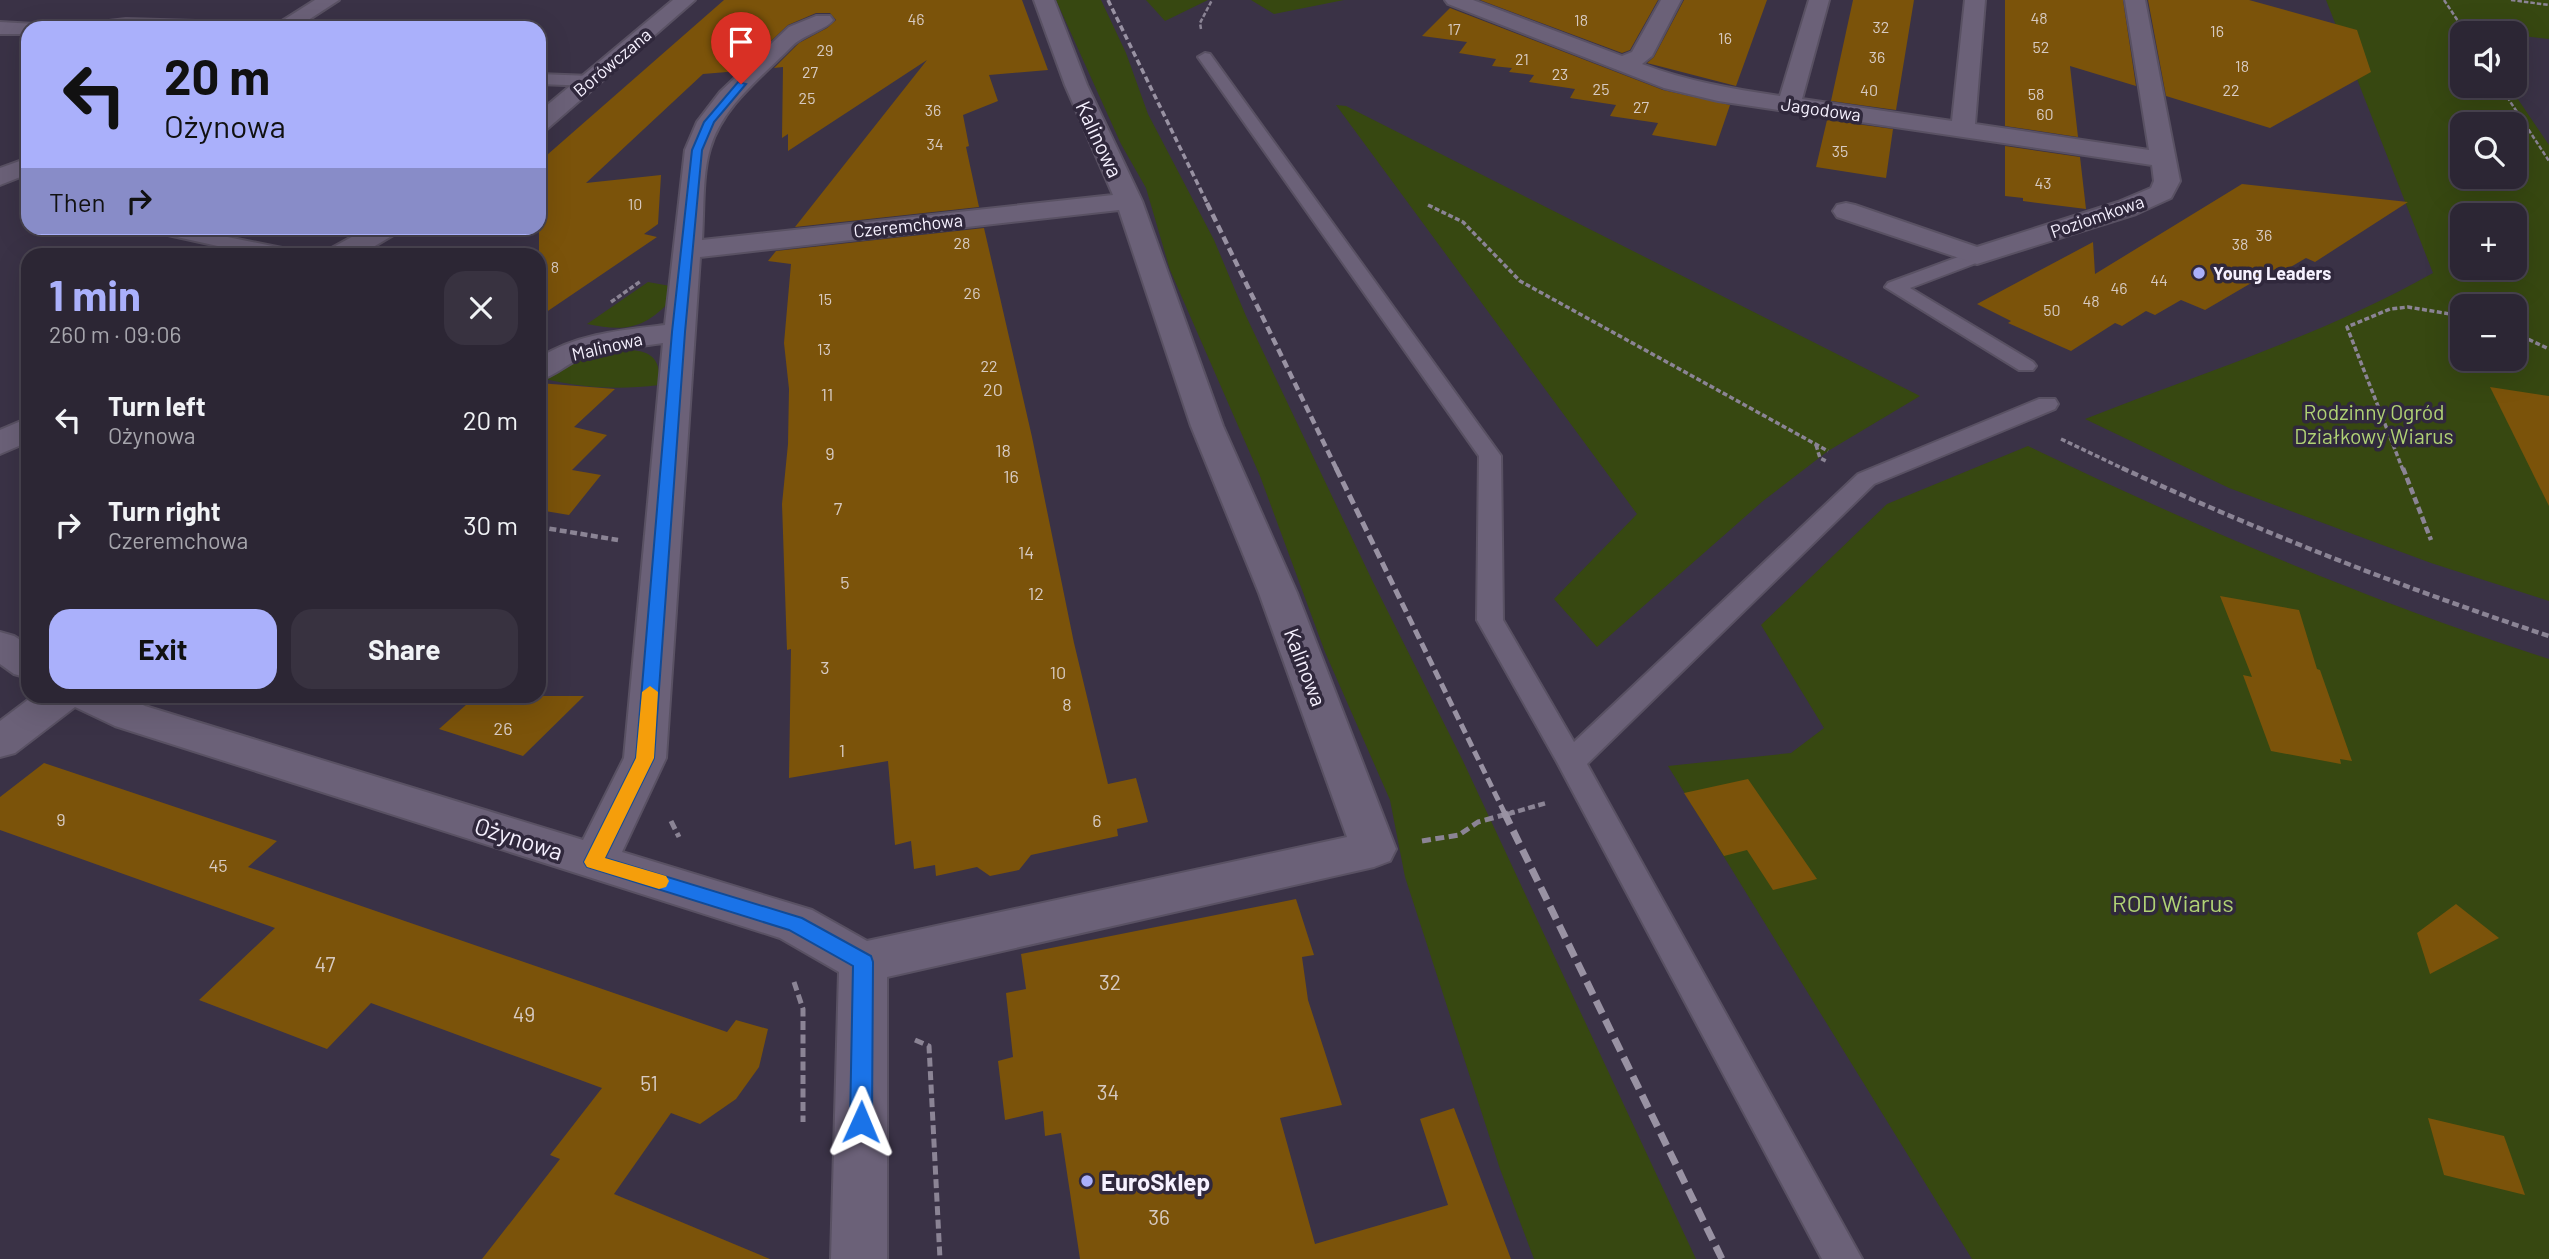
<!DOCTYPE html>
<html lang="en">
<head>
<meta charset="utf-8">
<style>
	:root { --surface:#2c2634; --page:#383240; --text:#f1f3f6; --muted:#a6a5ac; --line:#48434f; --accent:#aab0fb }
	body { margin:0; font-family:Barlow,sans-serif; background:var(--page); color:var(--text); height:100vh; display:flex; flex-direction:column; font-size:26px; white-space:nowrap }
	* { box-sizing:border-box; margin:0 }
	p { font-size:23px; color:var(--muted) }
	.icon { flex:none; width:38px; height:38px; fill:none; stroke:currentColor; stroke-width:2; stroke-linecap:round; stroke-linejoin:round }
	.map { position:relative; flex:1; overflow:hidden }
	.sheet { position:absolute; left:21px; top:248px; width:525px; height:455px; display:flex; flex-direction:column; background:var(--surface); border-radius:21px; box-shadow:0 7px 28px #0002,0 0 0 2px var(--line) }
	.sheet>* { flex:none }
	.hud { position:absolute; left:21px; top:21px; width:525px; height:214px; border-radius:21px; box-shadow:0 7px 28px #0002,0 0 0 2px var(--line); background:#aab0fb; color:#111; overflow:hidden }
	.controls { position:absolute; left:2450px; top:21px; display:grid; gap:14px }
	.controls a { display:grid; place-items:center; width:77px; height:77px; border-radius:14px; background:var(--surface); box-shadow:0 7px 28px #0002,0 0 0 2px var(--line); font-size:35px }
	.pin { position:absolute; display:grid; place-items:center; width:60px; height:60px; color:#fff; margin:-72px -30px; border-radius:50% 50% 50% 0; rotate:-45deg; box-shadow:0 0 7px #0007 }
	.pin .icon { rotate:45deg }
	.me { position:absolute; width:77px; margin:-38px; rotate:1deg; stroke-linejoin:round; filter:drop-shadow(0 0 5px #0008) }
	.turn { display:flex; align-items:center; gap:24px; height:147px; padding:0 28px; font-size:32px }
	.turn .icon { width:91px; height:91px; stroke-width:2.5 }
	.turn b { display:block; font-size:49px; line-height:60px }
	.then { display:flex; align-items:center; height:66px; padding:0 28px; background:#0003; gap:14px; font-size:26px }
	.round { display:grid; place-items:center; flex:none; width:74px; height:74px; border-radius:21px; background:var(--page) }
	.overview { display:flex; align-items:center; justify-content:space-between; height:119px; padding:0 28px }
	h1 { font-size:42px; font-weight:700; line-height:52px; color:var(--accent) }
	.action { display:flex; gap:14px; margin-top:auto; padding:14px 28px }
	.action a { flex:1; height:80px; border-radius:21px; background:var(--accent); color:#111; font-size:28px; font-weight:700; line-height:80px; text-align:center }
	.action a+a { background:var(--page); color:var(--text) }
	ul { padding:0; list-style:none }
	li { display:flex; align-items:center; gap:21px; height:105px; padding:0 28px }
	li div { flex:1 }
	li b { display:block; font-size:26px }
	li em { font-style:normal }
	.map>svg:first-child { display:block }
	.green { fill:#374811; fill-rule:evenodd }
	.building { fill:#7b530a }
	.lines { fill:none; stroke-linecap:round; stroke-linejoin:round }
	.service-casing { stroke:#595163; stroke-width:4 }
	.minor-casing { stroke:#595163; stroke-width:4 }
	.path-far3 { stroke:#8b8495; stroke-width:2.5; stroke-dasharray:4.5 2; stroke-linecap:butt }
	.path-far2 { stroke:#8b8495; stroke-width:3.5; stroke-dasharray:5 2.5; stroke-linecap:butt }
	.path-far1 { stroke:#8b8495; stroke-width:4.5; stroke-dasharray:7 3.5; stroke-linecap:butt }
	.path { stroke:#8b8495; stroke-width:5; stroke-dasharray:9 4.5; stroke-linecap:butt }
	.service { fill:#6b6178; fill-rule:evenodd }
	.minor { fill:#6b6178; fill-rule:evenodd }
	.rail-far3 { stroke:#9992a3; stroke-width:3.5; stroke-dasharray:6 3.5; stroke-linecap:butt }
	.rail-far2 { stroke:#9992a3; stroke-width:4.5; stroke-dasharray:8 4.5; stroke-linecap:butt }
	.rail-far1 { stroke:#9992a3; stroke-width:5; stroke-dasharray:10 5; stroke-linecap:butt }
	.rail { stroke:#9992a3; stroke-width:7; stroke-dasharray:14 7; stroke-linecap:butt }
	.route { fill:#1a73e8; stroke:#114b97; stroke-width:2 }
	.slow { fill:#f59e0b }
	.poi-dot { fill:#aab0fb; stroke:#30283c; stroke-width:2.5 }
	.labels { text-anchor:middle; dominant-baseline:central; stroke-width:7; stroke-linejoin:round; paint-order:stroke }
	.far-number-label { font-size:16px; fill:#d7cac2 }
	.far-street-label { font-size:18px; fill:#f6f1ff; stroke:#30283c }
	.far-poi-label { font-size:18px; font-weight:bold; fill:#f6f1ff; stroke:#30283c; text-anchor:start }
	.number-label { font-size:18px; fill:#d7cac2 }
	.street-label { font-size:21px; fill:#f6f1ff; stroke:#30283c }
	.park-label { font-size:21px; fill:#b0d275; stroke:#30283c }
	.near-number-label { font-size:21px; fill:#d7cac2 }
	.near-street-label { font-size:24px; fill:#f6f1ff; stroke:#30283c }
	.near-park-label { font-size:24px; fill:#b0d275; stroke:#30283c }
	.near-poi-label { font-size:24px; font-weight:bold; fill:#f6f1ff; stroke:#30283c; text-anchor:start }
</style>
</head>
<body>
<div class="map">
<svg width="2549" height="1259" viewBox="0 0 2549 1259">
	<rect width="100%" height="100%" fill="#3a3246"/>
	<!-- green -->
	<g class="green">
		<polygon points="1056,0 1101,0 1126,53 1148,114 1214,240 1246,316 1373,582 1463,761 1696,1259 1534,1259 1500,1169 1405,877 1390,800 1325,652 1260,476 1170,270 1146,188 1121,144"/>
		<polygon points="1146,0 1208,0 1165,21"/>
		<polygon points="1251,0 1344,0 1274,14"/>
		<path d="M 2326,0 L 2549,0 L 2549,39 L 2472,30 L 2473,33 L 2462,33 L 2462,86 L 2509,86 L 2549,145 L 2549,601 L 2431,563 L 2229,488 L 2085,419 C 2202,373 2323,335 2433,273 ZM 2462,124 L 2515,124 L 2515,177 L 2462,177 ZM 2462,215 L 2515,215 L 2515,268 L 2462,268 ZM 2462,306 L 2515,306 L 2515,359 L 2462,359 Z"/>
		<polygon points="1336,105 1346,106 1920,396 1828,451 1763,501 1597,647 1554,599 1637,514"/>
		<path d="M 648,282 L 670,286 L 672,299 C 645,329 625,332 587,324 Z"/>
		<path d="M 606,351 C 637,349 663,347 659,385 C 619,390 583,388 545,379 L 573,360 Z"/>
		<path d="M 2028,446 C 2197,527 2370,602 2549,659 L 2549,1259 L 1972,1259 L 1668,766 L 1791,753 L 1824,728 L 1761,625 L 1887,504 Z"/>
	</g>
	<!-- building -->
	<g class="building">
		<polygon points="724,0 1022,0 1048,70 989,75 998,101 963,115 969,146 966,147 979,207 795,227 927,60 788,151 788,134 782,138 783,67 774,68 799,43 827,28 836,20 830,13 816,13 788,25 739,71 703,74 586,183 661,175 658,224 644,234 657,237 539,317 539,162"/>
		<polygon points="1480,0 1658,0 1630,50 1622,53"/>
		<polygon points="1684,0 1767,0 1736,86 1647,63 1654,57"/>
		<polygon points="1853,0 1914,0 1896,110 1831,101"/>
		<polygon points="2005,0 2123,0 2136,86 2070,66 2078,137 2005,126"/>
		<polygon points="2148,0 2249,0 2357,30 2371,72 2270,128 2166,96"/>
		<polygon points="1450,8 1663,90 1730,105 1716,146 1652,135 1658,123 1610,116 1616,105 1570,98 1575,89 1529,82 1534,75 1509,72 1512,68 1492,66 1496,59 1459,53 1467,42 1422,36"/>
		<polygon points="1827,120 1893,129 1886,178 1816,167"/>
		<polygon points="2005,146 2080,157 2086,209 2023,201 2023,198 2005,196"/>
		<polygon points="2242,184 2408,202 2315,262 2306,258 2284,271 2277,268 2205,310 2181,300 2155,315 2146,311 2122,326 2115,323 2071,351 2008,323 2011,321 1977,304 2093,242 2095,274"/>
		<polygon points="984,228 1032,437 1074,643 1108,784 1136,778 1148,822 1117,829 1118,836 1031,855 1019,870 990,876 977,867 936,876 935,865 914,869 911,841 895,845 888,761 789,778 791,649 787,650 782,504 788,444 789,389 784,343 791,264 768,261 776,251"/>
		<polygon points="539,383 615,389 574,427 607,435 572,470 601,475 569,515 539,510"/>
		<polygon points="2490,387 2549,396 2549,506"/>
		<polygon points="2220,596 2299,610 2317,669 2320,670 2352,761 2340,759 2341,764 2271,751 2243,675 2252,677"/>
		<polygon points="476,696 584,696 523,756 439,729"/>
		<polygon points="44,763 277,841 248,867 727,1032 736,1020 768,1029 759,1067 736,1099 700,1124 671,1113 614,1194 770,1259 482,1259 560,1159 550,1155 602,1088 371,1003 327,1049 199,1000 275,928 0,830 0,797"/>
		<polygon points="1748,779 1817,879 1773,890 1747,850 1724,856 1684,793"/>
		<polygon points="1296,899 1314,955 1302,957 1308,1000 1342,1105 1280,1118 1315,1244 1448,1205 1420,1119 1454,1108 1511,1259 1080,1259 1061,1133 1045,1136 1043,1111 1005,1120 998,1061 1013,1057 1006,993 1026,989 1021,954"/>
		<polygon points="2456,904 2499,938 2430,974 2417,933"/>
		<polygon points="2428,1118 2504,1136 2525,1195 2444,1175"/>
	</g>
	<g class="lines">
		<defs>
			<g id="service">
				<polygon points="1205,53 1210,54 1501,456 1503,620 1574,742 1858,474 2039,399 2055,399 2058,404 2055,409 1874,484 1587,764 1862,1259 1822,1259 1557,762 1477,620 1479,456 1198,57"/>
				<polygon points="539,74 591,76 599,81 591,86 539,84"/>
				<polygon points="150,228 183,228 292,250 301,256 263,256 159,233"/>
				<polygon points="1977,250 1984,252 1986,256 1984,260 1910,288 2033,362 2036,366 2033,370 2019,370 1885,287 1888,283"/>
			</g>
			<g id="minor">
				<polygon points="315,0 339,0 296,28 271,28"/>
				<polygon points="673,0 695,0 547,129 539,131 539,112"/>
				<path d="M 1034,0 L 1054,0 L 1087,85 L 1142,201 L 1223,426 L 1297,593 L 1396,849 L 1390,861 L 1374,867 L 887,977 L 887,1259 L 831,1259 L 839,972 L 780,938 L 115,726 L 75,707 L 15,753 L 0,757 L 0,721 L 33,696 L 125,696 L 145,706 L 583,840 L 624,758 L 663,343 C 636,347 608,349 582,358 C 567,363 556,376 539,380 L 539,358 C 576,334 622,330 665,325 L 685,150 L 697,122 L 720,92 L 789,27 L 816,16 L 830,16 L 833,20 C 827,29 805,34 793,45 C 763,76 722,106 710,149 C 702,175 704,213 702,240 L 1113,195 L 1065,85 ZM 1119,210 L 1191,426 L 1259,593 L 1347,837 L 867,941 L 812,910 L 622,852 L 666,758 L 700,257 Z"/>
				<path d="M 1445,0 L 1473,0 L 1622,56 L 1632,52 L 1661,0 L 1681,0 L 1652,56 L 1642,64 C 1687,81 1732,89 1780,96 L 1809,0 L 1829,0 L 1802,99 L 1952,121 L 1965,0 L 1985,0 L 1975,124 L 2149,150 L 2125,0 L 2145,0 L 2180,181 L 2171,198 L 2136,214 L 1977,264 L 1837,217 L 1833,211 L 1837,205 L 1846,203 L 1855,205 L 1977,247 L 2118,202 L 2151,188 L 2154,181 L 2152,165 L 1718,101 L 1664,88 L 1448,4 Z"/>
				<polygon points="126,19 231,22 238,24 241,28 80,28 83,24"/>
				<polygon points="0,22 35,24 38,28 28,28 28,34 0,34"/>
				<polygon points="28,158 28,174 0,185 0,168"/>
				<polygon points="368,228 399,228 395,234 358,256 325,256 328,250"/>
				<polygon points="28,418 28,442 0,454 0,430"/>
				<polygon points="0,632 14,636 28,645 28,678 14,674 0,664"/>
			</g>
		</defs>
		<!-- service casing -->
		<use href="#service" class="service-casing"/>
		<!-- minor casing -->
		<use href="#minor" class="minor-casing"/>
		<!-- path-far3 -->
		<g class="path-far3">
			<polyline points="2444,0 2466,33"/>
			<polyline points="2511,0 2549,5"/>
			<polyline points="1201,29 1200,23 1212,0"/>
			<polyline points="2500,86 2549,161"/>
		</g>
		<!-- path-far2 -->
		<g class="path-far2">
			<polyline points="1428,205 1463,222 1520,281 1828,451"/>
			<polyline points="611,302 641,281"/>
			<polyline points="2515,333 2549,349"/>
			<polyline points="2061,439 2126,470"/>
			<polyline points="1816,445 1820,458 1828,462"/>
			<polyline points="2403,470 2347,327 2390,309 2408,307 2462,316"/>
		</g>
		<!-- path-far1 -->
		<g class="path-far1">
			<path d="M 2122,468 C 2261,532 2403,588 2549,636"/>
			<polyline points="2403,468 2431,540"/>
			<polyline points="539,527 618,540"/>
			<polyline points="1508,814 1546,803"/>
		</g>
		<!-- path -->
		<g class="path">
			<polyline points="671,821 679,837"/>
			<polyline points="1422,841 1459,835 1478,822 1514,812"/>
			<polyline points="794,982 803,1009 803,1122"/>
			<polyline points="915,1040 929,1046 940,1259"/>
		</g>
		<!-- service -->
		<use href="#service" class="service"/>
		<!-- minor -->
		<use href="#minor" class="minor"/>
		<!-- rail-far3 -->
		<polyline class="rail-far3" points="1108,0 1208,205"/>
		<!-- rail-far2 -->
		<polyline class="rail-far2" points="1207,203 1337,470"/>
		<!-- rail-far1 -->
		<polyline class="rail-far1" points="1336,468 1505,814"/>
		<!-- rail -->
		<polyline class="rail" points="1504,812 1722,1259"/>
	</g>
	<!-- route -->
	<polygon class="route" points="738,82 746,84 714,122 702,150 685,332 654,758 605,858 802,918 871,956 873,962 872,1122 869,1130 861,1133 853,1130 850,1122 853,966 789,930 587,867 584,862 636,758 672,332 692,150 704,122"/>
	<!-- slow -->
	<polygon class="slow" points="650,686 658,692 654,758 605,858 666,876 669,881 666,887 659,889 587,867 584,862 636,758 642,692"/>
	<!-- markers -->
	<g class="poi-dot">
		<circle cx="2199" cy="273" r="7"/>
		<circle cx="1087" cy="1181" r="7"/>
	</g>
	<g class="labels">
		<!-- far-number labels -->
		<g class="far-number-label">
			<text x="2039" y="17">48</text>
			<text x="916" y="18">46</text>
			<text x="1581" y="19">18</text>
			<text x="1881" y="26">32</text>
			<text x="1454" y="28">17</text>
			<text x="2217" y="30">16</text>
			<text x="1725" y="37">16</text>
			<text x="2041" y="46">52</text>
			<text x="825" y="49">29</text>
			<text x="1877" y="56">36</text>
			<text x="1522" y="58">21</text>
			<text x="2242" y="65">18</text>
			<text x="810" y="71">27</text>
			<text x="1560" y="73">23</text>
			<text x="1601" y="88">25</text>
			<text x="1869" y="89">40</text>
			<text x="2231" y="89">22</text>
			<text x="2036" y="93">58</text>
			<text x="807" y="97">25</text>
			<text x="1641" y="106">27</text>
			<text x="933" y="109">36</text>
			<text x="2045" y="113">60</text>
			<text x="935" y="143">34</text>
			<text x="1840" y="150">35</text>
			<text x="2043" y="182">43</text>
			<text x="635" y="203">10</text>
			<text x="2264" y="234">36</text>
			<text x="962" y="242">28</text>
			<text x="2240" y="243">38</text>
			<text x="555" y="266">8</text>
			<text x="2159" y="279">44</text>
			<text x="2119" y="287">46</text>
			<text x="972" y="292">26</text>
			<text x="825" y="298">15</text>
			<text x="2091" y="300">48</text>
			<text x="2052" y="309">50</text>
			<text x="824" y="348">13</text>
			<text x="989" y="365">22</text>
		</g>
		<!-- far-street labels -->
		<g class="far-street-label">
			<text transform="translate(612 62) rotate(-40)">Borówczana</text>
			<text transform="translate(1821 109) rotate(8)">Jagodowa</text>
			<text transform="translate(2097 216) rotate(-19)">Poziomkowa</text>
			<text transform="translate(908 225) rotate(-6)">Czeremchowa</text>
			<text transform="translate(607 346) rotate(-13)">Malinowa</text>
		</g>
		<!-- far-poi labels -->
		<g class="far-poi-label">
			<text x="2213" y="273">Young Leaders</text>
		</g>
		<!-- number labels -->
		<g class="number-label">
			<text x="993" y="389">20</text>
			<text x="827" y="394">11</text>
			<text x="1003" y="450">18</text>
			<text x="830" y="453">9</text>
			<text x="1011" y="476">16</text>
			<text x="838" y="508">7</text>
			<text x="1026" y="552">14</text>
			<text x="845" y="582">5</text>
			<text x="1036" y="593">12</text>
			<text x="825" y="667">3</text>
			<text x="1058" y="672">10</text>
			<text x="1067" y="704">8</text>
			<text x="503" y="728">26</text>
			<text x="842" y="750">1</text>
			<text x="61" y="819">9</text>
			<text x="1097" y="820">6</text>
			<text x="218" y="865">45</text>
		</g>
		<!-- street labels -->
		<g class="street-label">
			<text transform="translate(1100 139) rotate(65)">Kalinowa</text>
			<text transform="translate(1306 667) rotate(69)">Kalinowa</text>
		</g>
		<!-- park labels -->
		<g class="park-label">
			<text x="2374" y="411">Rodzinny Ogród<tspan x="2374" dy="24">Działkowy Wiarus</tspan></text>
		</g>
		<!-- near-number labels -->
		<g class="near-number-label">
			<text x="325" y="963">47</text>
			<text x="1110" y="981">32</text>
			<text x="524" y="1013">49</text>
			<text x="649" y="1082">51</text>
			<text x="1108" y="1091">34</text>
			<text x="1159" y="1216">36</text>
		</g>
		<!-- near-street labels -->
		<g class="near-street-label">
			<text transform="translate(519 838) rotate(18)">Ożynowa</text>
		</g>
		<!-- near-park labels -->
		<g class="near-park-label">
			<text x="2173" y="902">ROD Wiarus</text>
		</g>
		<!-- near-poi labels -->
		<g class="near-poi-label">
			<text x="1101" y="1181">EuroSklep</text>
		</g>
	</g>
</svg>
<div class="controls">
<a><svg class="icon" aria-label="sound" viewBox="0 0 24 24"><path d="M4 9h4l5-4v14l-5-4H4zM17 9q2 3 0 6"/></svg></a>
<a><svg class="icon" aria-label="search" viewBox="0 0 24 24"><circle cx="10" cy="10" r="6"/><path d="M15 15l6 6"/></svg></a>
<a>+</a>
<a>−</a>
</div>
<div class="pin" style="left:741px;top:84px;background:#d93025"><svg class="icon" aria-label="arrive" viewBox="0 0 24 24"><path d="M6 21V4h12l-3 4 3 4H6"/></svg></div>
<svg class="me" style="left:861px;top:1122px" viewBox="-20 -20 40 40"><path d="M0-17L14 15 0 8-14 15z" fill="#1a73e8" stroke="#fff" stroke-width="4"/></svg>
<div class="hud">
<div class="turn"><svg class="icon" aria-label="left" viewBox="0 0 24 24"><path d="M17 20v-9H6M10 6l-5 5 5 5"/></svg><div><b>20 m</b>Ożynowa</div></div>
<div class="then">Then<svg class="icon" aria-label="right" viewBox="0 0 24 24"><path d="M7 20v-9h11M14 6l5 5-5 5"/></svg></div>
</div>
<section class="sheet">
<div class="overview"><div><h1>1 min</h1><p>260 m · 09:06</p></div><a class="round"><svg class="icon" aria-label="close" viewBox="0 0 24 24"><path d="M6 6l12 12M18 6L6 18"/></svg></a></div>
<ul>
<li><svg class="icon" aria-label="left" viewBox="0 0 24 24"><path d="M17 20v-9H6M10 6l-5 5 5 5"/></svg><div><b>Turn left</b><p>Ożynowa</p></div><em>20 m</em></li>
<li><svg class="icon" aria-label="right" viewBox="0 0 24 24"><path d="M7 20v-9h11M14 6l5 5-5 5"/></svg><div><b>Turn right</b><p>Czeremchowa</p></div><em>30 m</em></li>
</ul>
<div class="action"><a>Exit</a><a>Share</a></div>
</section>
</div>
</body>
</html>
